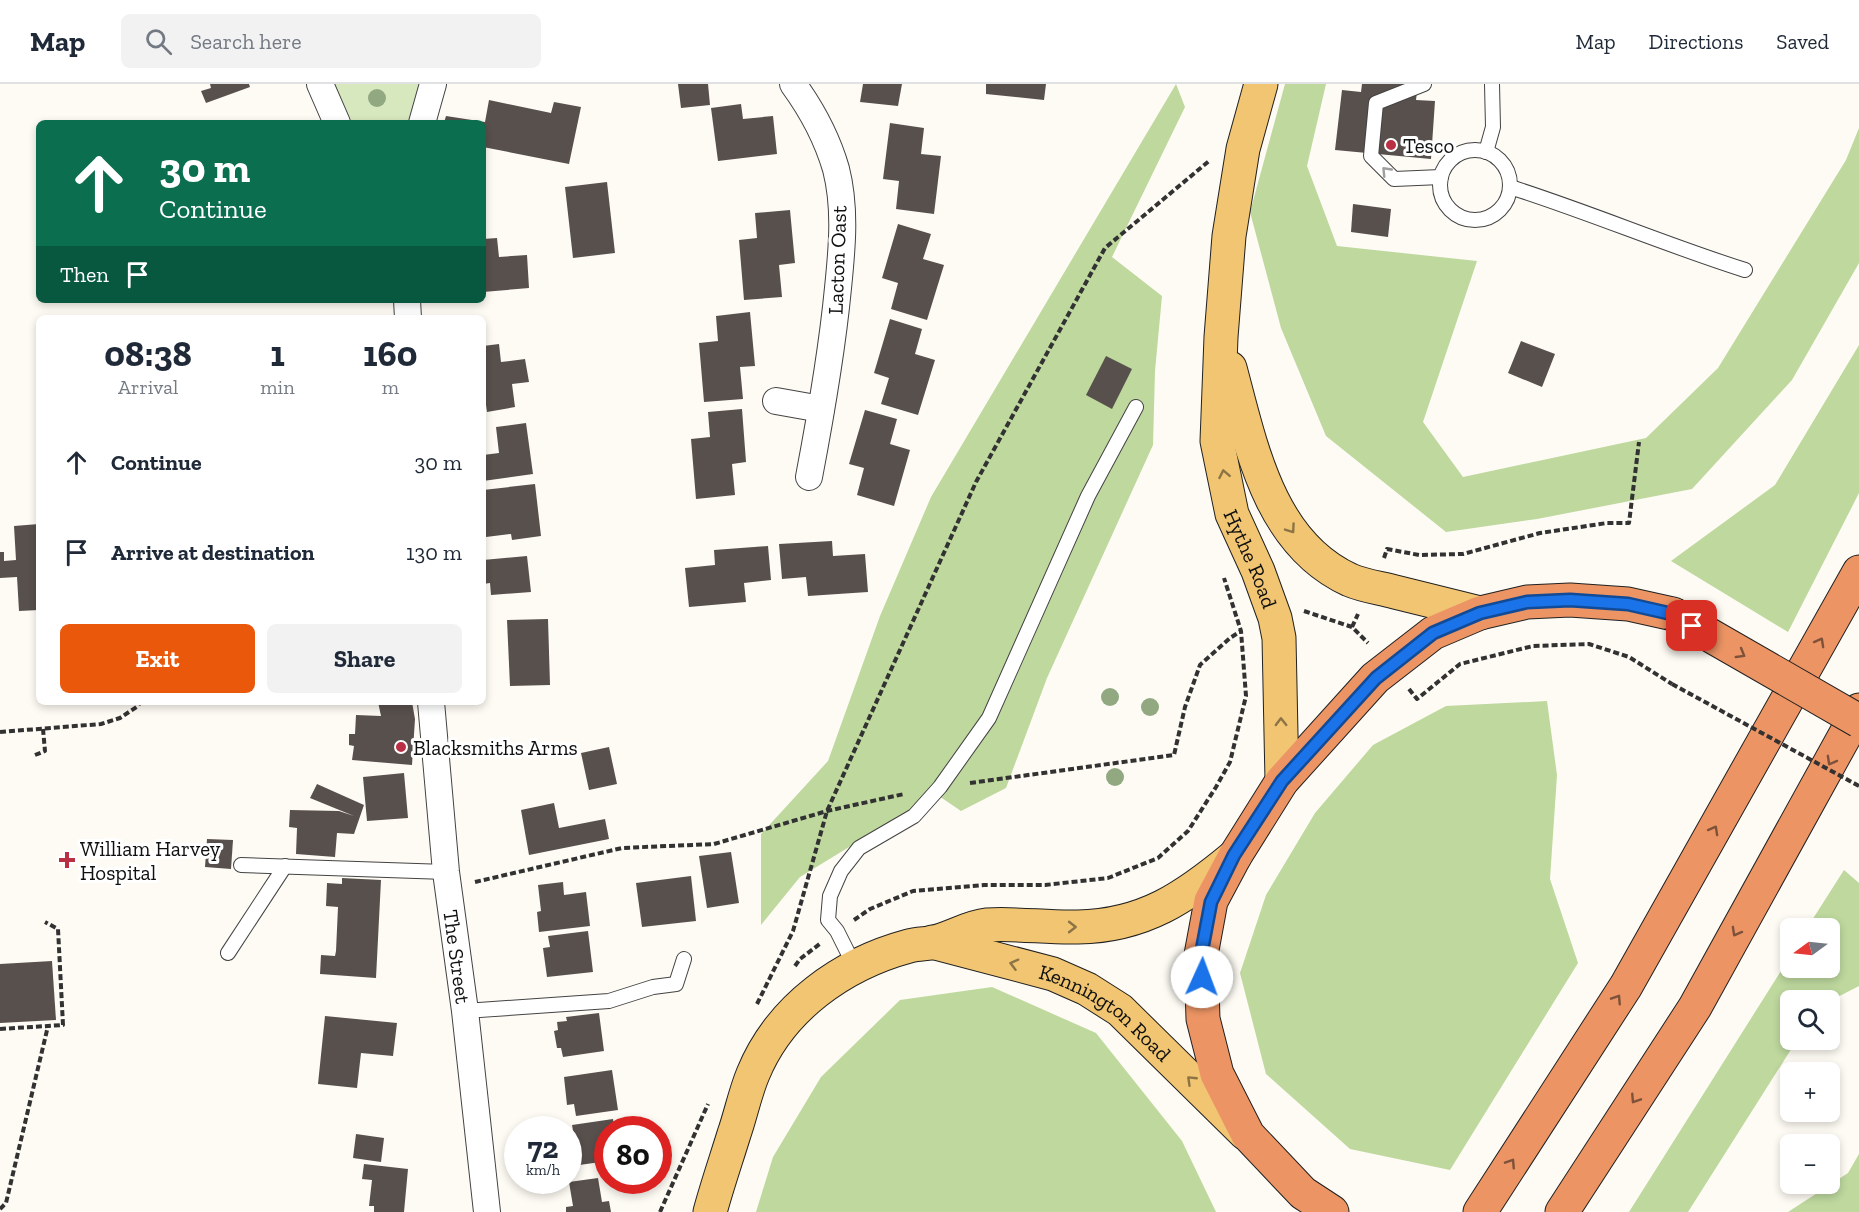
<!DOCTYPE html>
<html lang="en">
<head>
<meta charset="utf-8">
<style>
	:root { --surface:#fff; --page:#f2f2f3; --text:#1f2937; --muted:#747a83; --line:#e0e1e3; --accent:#ea580c }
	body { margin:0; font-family:"Zilla Slab",serif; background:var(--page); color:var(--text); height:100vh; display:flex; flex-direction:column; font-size:22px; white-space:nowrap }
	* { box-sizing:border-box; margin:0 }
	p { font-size:20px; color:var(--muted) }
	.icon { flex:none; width:33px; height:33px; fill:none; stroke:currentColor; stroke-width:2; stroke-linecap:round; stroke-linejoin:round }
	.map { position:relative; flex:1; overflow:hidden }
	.side { position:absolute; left:36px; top:231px; width:450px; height:390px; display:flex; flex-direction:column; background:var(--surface); border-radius:9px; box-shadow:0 3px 9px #0003 }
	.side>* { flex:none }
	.hud { position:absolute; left:36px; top:36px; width:450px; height:183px; border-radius:9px; box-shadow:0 3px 9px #0003; background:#0b6e4f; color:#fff; overflow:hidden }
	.needle { width:39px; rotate:255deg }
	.fabs { position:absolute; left:1780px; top:834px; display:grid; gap:12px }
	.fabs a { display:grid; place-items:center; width:60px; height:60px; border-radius:9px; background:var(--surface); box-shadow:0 3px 9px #0003; font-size:30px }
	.speed { position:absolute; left:504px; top:1032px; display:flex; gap:12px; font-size:30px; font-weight:700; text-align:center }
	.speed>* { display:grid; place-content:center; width:78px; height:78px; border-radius:50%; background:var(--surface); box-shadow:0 3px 9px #0003; line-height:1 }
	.speed small { font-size:15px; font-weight:400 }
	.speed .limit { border:9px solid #d22; background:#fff; color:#111 }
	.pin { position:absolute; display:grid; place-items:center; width:51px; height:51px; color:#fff; margin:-26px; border-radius:12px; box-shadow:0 3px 9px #0006 }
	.me { position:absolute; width:66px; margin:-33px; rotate:2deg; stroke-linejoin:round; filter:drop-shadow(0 0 4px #0008) }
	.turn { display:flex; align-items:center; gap:21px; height:126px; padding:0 24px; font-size:27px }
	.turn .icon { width:78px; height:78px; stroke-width:2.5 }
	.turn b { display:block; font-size:42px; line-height:51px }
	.then { display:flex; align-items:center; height:57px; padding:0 24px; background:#0003; gap:12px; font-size:22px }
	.eta { display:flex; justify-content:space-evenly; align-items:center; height:102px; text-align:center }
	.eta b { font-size:36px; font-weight:700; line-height:42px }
	.cta { display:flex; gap:12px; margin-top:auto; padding:12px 24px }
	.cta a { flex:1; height:69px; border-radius:9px; background:var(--accent); color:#fff; font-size:24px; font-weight:700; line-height:69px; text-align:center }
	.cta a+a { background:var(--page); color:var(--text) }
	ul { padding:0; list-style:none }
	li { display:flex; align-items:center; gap:18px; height:90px; padding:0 24px }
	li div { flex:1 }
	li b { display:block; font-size:22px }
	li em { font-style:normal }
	header { display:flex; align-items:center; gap:36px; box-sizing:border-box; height:84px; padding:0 30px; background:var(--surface); border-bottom:2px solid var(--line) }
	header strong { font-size:28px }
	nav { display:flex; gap:33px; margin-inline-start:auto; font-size:21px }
	.search { width:420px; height:54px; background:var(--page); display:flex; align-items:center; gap:15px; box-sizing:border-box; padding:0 21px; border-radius:9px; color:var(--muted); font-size:22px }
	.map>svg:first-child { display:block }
	.green { fill:#d8e8be }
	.forest { fill:#bed89e }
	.building { fill:#58504d }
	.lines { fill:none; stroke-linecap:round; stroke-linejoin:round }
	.lane-casing { stroke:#434343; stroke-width:16 }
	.street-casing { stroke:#434343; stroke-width:28 }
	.primary-casing { stroke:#212121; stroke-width:35 }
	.highway-casing { stroke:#212121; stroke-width:35 }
	.path { stroke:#323232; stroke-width:4; stroke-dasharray:6 3; stroke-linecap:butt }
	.lane { stroke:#fff; stroke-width:14 }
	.street { stroke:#fff; stroke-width:26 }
	.primary { stroke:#f1c571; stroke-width:33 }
	.highway { stroke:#ec9464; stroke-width:33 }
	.highway-bridge-casing { stroke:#212121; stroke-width:35; stroke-linecap:butt }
	.path-bridge { stroke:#323232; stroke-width:4; stroke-dasharray:6 3; stroke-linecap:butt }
	.highway-bridge { stroke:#ec9464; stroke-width:33 }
	.tree { fill:#91a881 }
	.oneway { stroke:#9f9f9f }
	.oneway2 { stroke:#8c7445 }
	.oneway3 { stroke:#7e523a }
	.route-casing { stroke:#114b97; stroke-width:15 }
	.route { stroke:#1a73e8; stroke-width:10 }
	.poi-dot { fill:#b92f43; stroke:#fff; stroke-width:2 }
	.labels { text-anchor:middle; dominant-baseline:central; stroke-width:6; stroke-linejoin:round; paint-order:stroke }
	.poi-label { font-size:21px; fill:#101010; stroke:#fff; text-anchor:start }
	.street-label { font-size:21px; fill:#101010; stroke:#fff }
</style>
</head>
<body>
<header>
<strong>Map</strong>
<div class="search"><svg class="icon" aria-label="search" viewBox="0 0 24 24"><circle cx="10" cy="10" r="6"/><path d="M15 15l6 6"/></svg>Search here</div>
<nav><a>Map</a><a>Directions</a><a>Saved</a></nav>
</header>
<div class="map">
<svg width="1859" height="1128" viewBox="0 0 1859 1128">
	<rect width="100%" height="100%" fill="#fefbf4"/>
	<!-- green -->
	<polygon class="green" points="332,0 424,0 412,39 350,39"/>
	<!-- forest -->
	<g class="forest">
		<polygon points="1176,0 1185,23 1112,173 1162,212 1155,287 1153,361 1047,594 1006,704 961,727 936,710 800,793 761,841 761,750 828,677 880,532 931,413"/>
		<polygon points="1285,0 1326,0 1307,82 1337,162 1477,177 1423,338 1463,393 1646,354 1718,284 1846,76 1859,44 1859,179 1792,296 1692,405 1537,435 1446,448 1326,352 1281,244 1250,128"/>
		<polygon points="1859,261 1859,409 1788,548 1671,477 1775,401"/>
		<polygon points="1547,617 1557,691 1550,795 1578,879 1450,1086 1350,1065 1266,990 1240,889 1266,811 1315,729 1373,661 1446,622"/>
		<polygon points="1844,786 1859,799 1859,902 1830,917 1791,916 1791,956 1797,956 1688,1128 1629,1128 1791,871 1791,884 1830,884 1830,844 1807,844"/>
		<polygon points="992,903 1096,949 1182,1057 1216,1128 756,1128 773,1073 821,993 900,916"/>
		<polygon points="1859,1070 1859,1128 1788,1128 1848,1089"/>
	</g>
	<!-- building -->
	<g class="building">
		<polygon points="210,0 249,0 250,3 206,19 201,7 211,4"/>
		<polygon points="678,0 708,0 710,21 681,24"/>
		<polygon points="863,0 902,0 898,22 860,18"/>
		<polygon points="986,0 1046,0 1044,16 986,10"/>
		<polygon points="1362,0 1418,0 1416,16 1435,17 1431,75 1335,66 1342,6 1361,8"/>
		<polygon points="489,16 551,29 554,18 581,23 569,80 483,63 483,39 444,39 446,32 485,38"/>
		<polygon points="741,20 743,35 773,32 777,70 718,77 711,24"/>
		<polygon points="259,36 259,39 243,39 243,37"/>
		<polygon points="890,39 924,44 921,70 941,72 934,130 896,125 899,97 883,95"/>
		<polygon points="607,98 615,169 573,174 565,103"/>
		<polygon points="1353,120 1391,125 1388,153 1351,148"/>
		<polygon points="790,126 795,179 779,181 782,213 744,216 739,156 757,154 755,129"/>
		<polygon points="898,140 931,150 923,175 944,181 927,236 891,225 898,199 882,194"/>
		<polygon points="497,154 499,173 527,171 529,204 483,208 483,155"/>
		<polygon points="750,228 755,282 740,283 743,315 704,318 699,259 718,257 716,232"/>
		<polygon points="890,235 922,245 915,270 935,276 918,331 881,320 889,294 874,289"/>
		<polygon points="1521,257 1555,270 1542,303 1508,289"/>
		<polygon points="499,260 501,278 525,275 529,298 512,300 515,323 487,328 483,300 483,282 485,282 483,262"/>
		<polygon points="1106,272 1132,285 1112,325 1086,311"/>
		<polygon points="742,325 746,378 732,380 735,411 696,415 691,355 710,353 708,328"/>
		<polygon points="865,326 897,335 890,360 910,366 894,422 857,411 864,384 849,380"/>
		<polygon points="526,339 533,390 483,397 483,371 499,369 496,343"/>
		<polygon points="535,400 541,452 512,456 511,450 486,453 483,428 483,406"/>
		<polygon points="39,440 39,526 19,527 17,493 0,494 0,468 4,468 4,477 16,476 14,442"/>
		<polygon points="832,457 833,472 865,470 868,508 808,512 806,493 782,495 779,460"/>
		<polygon points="768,462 771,496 744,499 746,518 689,523 685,484 715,481 714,466"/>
		<polygon points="527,472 531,508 491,511 490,499 483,500 483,476"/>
		<polygon points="548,535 550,601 510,602 507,536"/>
		<polygon points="378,618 412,618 415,635 412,681 352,676 354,662 349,661 349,650 355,650 356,631 381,632"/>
		<polygon points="609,663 617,700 589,706 581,669"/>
		<polygon points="404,689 408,734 367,737 363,693"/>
		<polygon points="317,700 364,721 354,750 337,749 335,773 296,770 297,744 289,743 290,726 339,727 354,732 310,714"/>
		<polygon points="554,719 559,744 605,735 609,755 529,771 521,726"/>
		<polygon points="207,755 233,756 231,785 205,783"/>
		<polygon points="731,768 739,819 707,824 699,772"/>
		<polygon points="691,792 696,837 642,843 636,799"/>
		<polygon points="342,794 381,796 376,894 320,890 321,871 335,872 336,867 338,823 326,822 327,799 342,800"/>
		<polygon points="563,798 564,811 586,808 590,842 539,848 537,828 541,827 538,801"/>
		<polygon points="588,847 593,888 547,893 543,864 550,863 548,852"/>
		<polygon points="52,877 56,936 0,939 0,880"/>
		<polygon points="599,929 604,967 563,973 561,964 557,964 554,947 558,946 557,938 567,937 566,933"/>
		<polygon points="325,932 397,939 393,972 361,969 357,1004 318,1000"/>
		<polygon points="612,986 618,1026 576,1032 574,1020 567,1021 564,993"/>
		<polygon points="613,1035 615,1046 608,1046 608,1077 572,1082 568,1057 568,1053 574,1052 572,1041"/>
		<polygon points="356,1050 384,1054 381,1078 353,1074"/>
		<polygon points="364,1080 408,1085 404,1128 374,1128 374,1122 369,1122 372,1096 362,1095"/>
		<polygon points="598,1094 602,1118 609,1117 611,1128 566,1128 566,1123 573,1122 569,1098"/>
	</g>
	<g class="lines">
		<defs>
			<g id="lane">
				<polyline points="1424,0 1376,19 1371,72 1394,95 1441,93"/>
				<circle cx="1475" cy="101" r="35"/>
				<polyline points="1486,68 1493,43 1492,0"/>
				<path d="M 1510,103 C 1589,128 1666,161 1745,186"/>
				<polyline points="241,781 446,788"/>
				<polyline points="228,869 285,782"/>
				<polyline points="855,883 837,847 828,836 830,812 841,787 859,764 914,732 940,703 989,634 1088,412 1136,323"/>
				<polyline points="465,927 609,917 653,903 676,900 684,875"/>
			</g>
			<g id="street">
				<polyline points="320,0 337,39"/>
				<path d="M 793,0 C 812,26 827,54 836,85 C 846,124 842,165 838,204 C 832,267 821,330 809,393"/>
				<polyline points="422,39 433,0"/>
				<polyline points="407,216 408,234"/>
				<polyline points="776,317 821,325"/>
				<path id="s1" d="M 431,618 L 446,788 L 465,927 L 487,1128"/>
			</g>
			<g id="primary">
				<path id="s2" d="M 1261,0 L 1243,65 L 1229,152 L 1221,253 L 1217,357 L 1232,430 L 1258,487 L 1275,534 L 1279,554 L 1282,697"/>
				<path d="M 1230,284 C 1251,362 1269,459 1350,496 C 1364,502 1380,504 1395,508 C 1423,515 1451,522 1480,529"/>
				<path id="s3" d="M 932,858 L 1053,890 L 1087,905 L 1120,926 L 1245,1049"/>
				<path d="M 710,1128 C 717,1102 726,1076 734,1050 C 741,1030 745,1009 753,990 C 780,924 842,880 909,862 C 916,860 924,860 931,859 C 950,855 968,843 987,841 C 1017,839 1048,844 1078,843 C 1144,842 1186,813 1235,772"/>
			</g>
			<g id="highway">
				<polyline points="1332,1128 1303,1109 1248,1051 1217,990 1203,935 1201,871 1211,817 1235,772 1282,697 1375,594 1433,549 1480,529 1527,518 1570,516 1628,520 1673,530"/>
				<polyline points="1480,1128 1626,902 1859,488"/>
				<polyline points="1562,1128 1695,923 1859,626"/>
			</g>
		</defs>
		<!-- lane casing -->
		<use href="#lane" class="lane-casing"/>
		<!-- street casing -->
		<use href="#street" class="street-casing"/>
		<!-- primary casing -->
		<use href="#primary" class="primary-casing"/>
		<!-- highway casing -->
		<use href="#highway" class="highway-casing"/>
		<!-- path -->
		<g class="path">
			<polyline points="1384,474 1387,465 1419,471 1463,470 1540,449 1607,439 1629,439 1639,358"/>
			<polyline points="1304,527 1352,543 1368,559"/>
			<polyline points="1352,543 1358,530"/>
			<polyline points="1409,605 1417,615 1460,580 1533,562 1589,560 1629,573 1672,600"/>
			<polyline points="0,648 101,640 120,634 138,622 140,618"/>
			<polyline points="35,671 45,667 43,645"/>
			<polyline points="970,699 1174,671 1185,623 1200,581 1230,554 1241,547"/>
			<polyline points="475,798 622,764 714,760 827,727 904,710"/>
			<polyline points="854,836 870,825 913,807 984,801 1045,801 1108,794 1158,774 1188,747 1216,703 1230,678 1246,612 1241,547 1224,494"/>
			<polyline points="795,882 800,875 821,859"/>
			<polyline points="757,920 793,847 827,727 976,398 1105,164 1209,77"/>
			<polyline points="0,945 63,941 58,845 45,838"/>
			<polyline points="0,1125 6,1119 48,942"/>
			<polyline points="660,1128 708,1020"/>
		</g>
		<!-- lane -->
		<use href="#lane" class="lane"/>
		<!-- street -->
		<use href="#street" class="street"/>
		<!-- primary -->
		<use href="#primary" class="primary"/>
		<!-- highway -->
		<use href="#highway" class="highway"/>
		<defs>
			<polyline id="highway-bridge" points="1673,530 1859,637"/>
		</defs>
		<!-- highway-bridge casing -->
		<use href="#highway-bridge" class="highway-bridge-casing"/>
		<!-- path-bridge -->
		<polyline class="path-bridge" points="1672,600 1859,702"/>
		<!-- highway-bridge -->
		<use href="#highway-bridge" class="highway-bridge"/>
	</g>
	<!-- trees -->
	<g class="tree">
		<circle cx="377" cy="14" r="9"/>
		<circle cx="1110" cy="613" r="9"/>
		<circle cx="1150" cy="623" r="9"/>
		<circle cx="1115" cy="693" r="9"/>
	</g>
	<!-- one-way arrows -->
	<defs><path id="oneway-chevron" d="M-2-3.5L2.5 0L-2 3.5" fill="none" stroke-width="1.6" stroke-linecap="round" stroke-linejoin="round" transform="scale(1.5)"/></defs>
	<use class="oneway" href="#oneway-chevron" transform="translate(1386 87) rotate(-134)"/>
	<g class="oneway2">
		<use href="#oneway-chevron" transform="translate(1224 390) rotate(-101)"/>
		<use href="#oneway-chevron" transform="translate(1291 445) rotate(55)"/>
		<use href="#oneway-chevron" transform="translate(1281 638) rotate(-91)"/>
		<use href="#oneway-chevron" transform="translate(1072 843)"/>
		<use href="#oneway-chevron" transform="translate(1014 880) rotate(-165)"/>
		<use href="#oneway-chevron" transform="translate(1191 996) rotate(-136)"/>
	</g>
	<g class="oneway3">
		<use href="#oneway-chevron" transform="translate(1820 558) rotate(-61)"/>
		<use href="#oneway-chevron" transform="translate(1741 570) rotate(30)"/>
		<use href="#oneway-chevron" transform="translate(1831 677) rotate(119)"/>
		<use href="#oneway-chevron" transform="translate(1714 746) rotate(-61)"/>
		<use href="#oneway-chevron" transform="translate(1736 848) rotate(119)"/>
		<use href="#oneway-chevron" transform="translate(1617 915) rotate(-57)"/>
		<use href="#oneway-chevron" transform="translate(1635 1015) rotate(123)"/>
		<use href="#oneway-chevron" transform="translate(1511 1079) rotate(-57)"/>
	</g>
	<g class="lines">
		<defs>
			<polyline id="route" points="1202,893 1201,871 1211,818 1234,771 1282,697 1376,594 1433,549 1480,529 1527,518 1570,516 1628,520 1672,530 1692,542"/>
		</defs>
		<!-- route casing -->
		<use href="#route" class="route-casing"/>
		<!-- route -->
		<use href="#route" class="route"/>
	</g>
	<!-- markers -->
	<g class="poi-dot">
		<circle cx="1391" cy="61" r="6"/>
		<circle cx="401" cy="663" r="6"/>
		<path d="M64 767h6v6h6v6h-6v6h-6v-6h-6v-6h6z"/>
	</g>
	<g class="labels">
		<!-- poi labels -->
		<g class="poi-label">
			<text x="1403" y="61">Tesco</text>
			<text x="413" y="663">Blacksmiths Arms</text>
			<text x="80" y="764">William Harvey<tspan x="80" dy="24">Hospital</tspan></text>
		</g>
		<!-- street labels -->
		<g class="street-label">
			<text transform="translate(837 176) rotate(-88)">Lacton Oast</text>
			<text stroke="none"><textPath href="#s2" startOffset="484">Hythe Road</textPath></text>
			<text stroke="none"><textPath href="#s1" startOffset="256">The Street</textPath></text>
			<text stroke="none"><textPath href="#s3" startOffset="190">Kennington Road</textPath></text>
		</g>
	</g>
</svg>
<div class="fabs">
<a><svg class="needle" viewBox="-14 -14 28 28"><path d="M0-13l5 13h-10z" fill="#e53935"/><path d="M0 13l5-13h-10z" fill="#747a83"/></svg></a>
<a><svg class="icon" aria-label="search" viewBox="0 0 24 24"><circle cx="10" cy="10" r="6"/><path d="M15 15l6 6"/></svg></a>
<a>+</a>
<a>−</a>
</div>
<div class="speed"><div>72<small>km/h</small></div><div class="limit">80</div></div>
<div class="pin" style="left:1692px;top:542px;background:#d93025"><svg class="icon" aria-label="arrive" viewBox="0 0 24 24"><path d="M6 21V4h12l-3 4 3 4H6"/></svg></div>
<svg class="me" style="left:1202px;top:893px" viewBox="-20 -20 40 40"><circle r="19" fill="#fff"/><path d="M0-13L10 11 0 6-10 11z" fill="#1a73e8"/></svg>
<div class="hud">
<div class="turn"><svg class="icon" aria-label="ahead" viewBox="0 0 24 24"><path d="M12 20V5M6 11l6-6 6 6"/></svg><div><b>30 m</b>Continue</div></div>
<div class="then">Then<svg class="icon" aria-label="arrive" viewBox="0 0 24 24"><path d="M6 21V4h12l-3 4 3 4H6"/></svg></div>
</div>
<section class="side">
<div class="eta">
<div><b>08:38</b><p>Arrival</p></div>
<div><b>1</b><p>min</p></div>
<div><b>160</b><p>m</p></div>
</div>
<ul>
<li><svg class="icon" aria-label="ahead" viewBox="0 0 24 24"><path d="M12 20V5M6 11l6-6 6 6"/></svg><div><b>Continue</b></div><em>30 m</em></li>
<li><svg class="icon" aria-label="arrive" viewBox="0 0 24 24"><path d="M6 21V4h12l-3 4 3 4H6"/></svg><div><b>Arrive at destination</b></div><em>130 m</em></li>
</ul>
<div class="cta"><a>Exit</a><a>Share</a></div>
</section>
</div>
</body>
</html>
